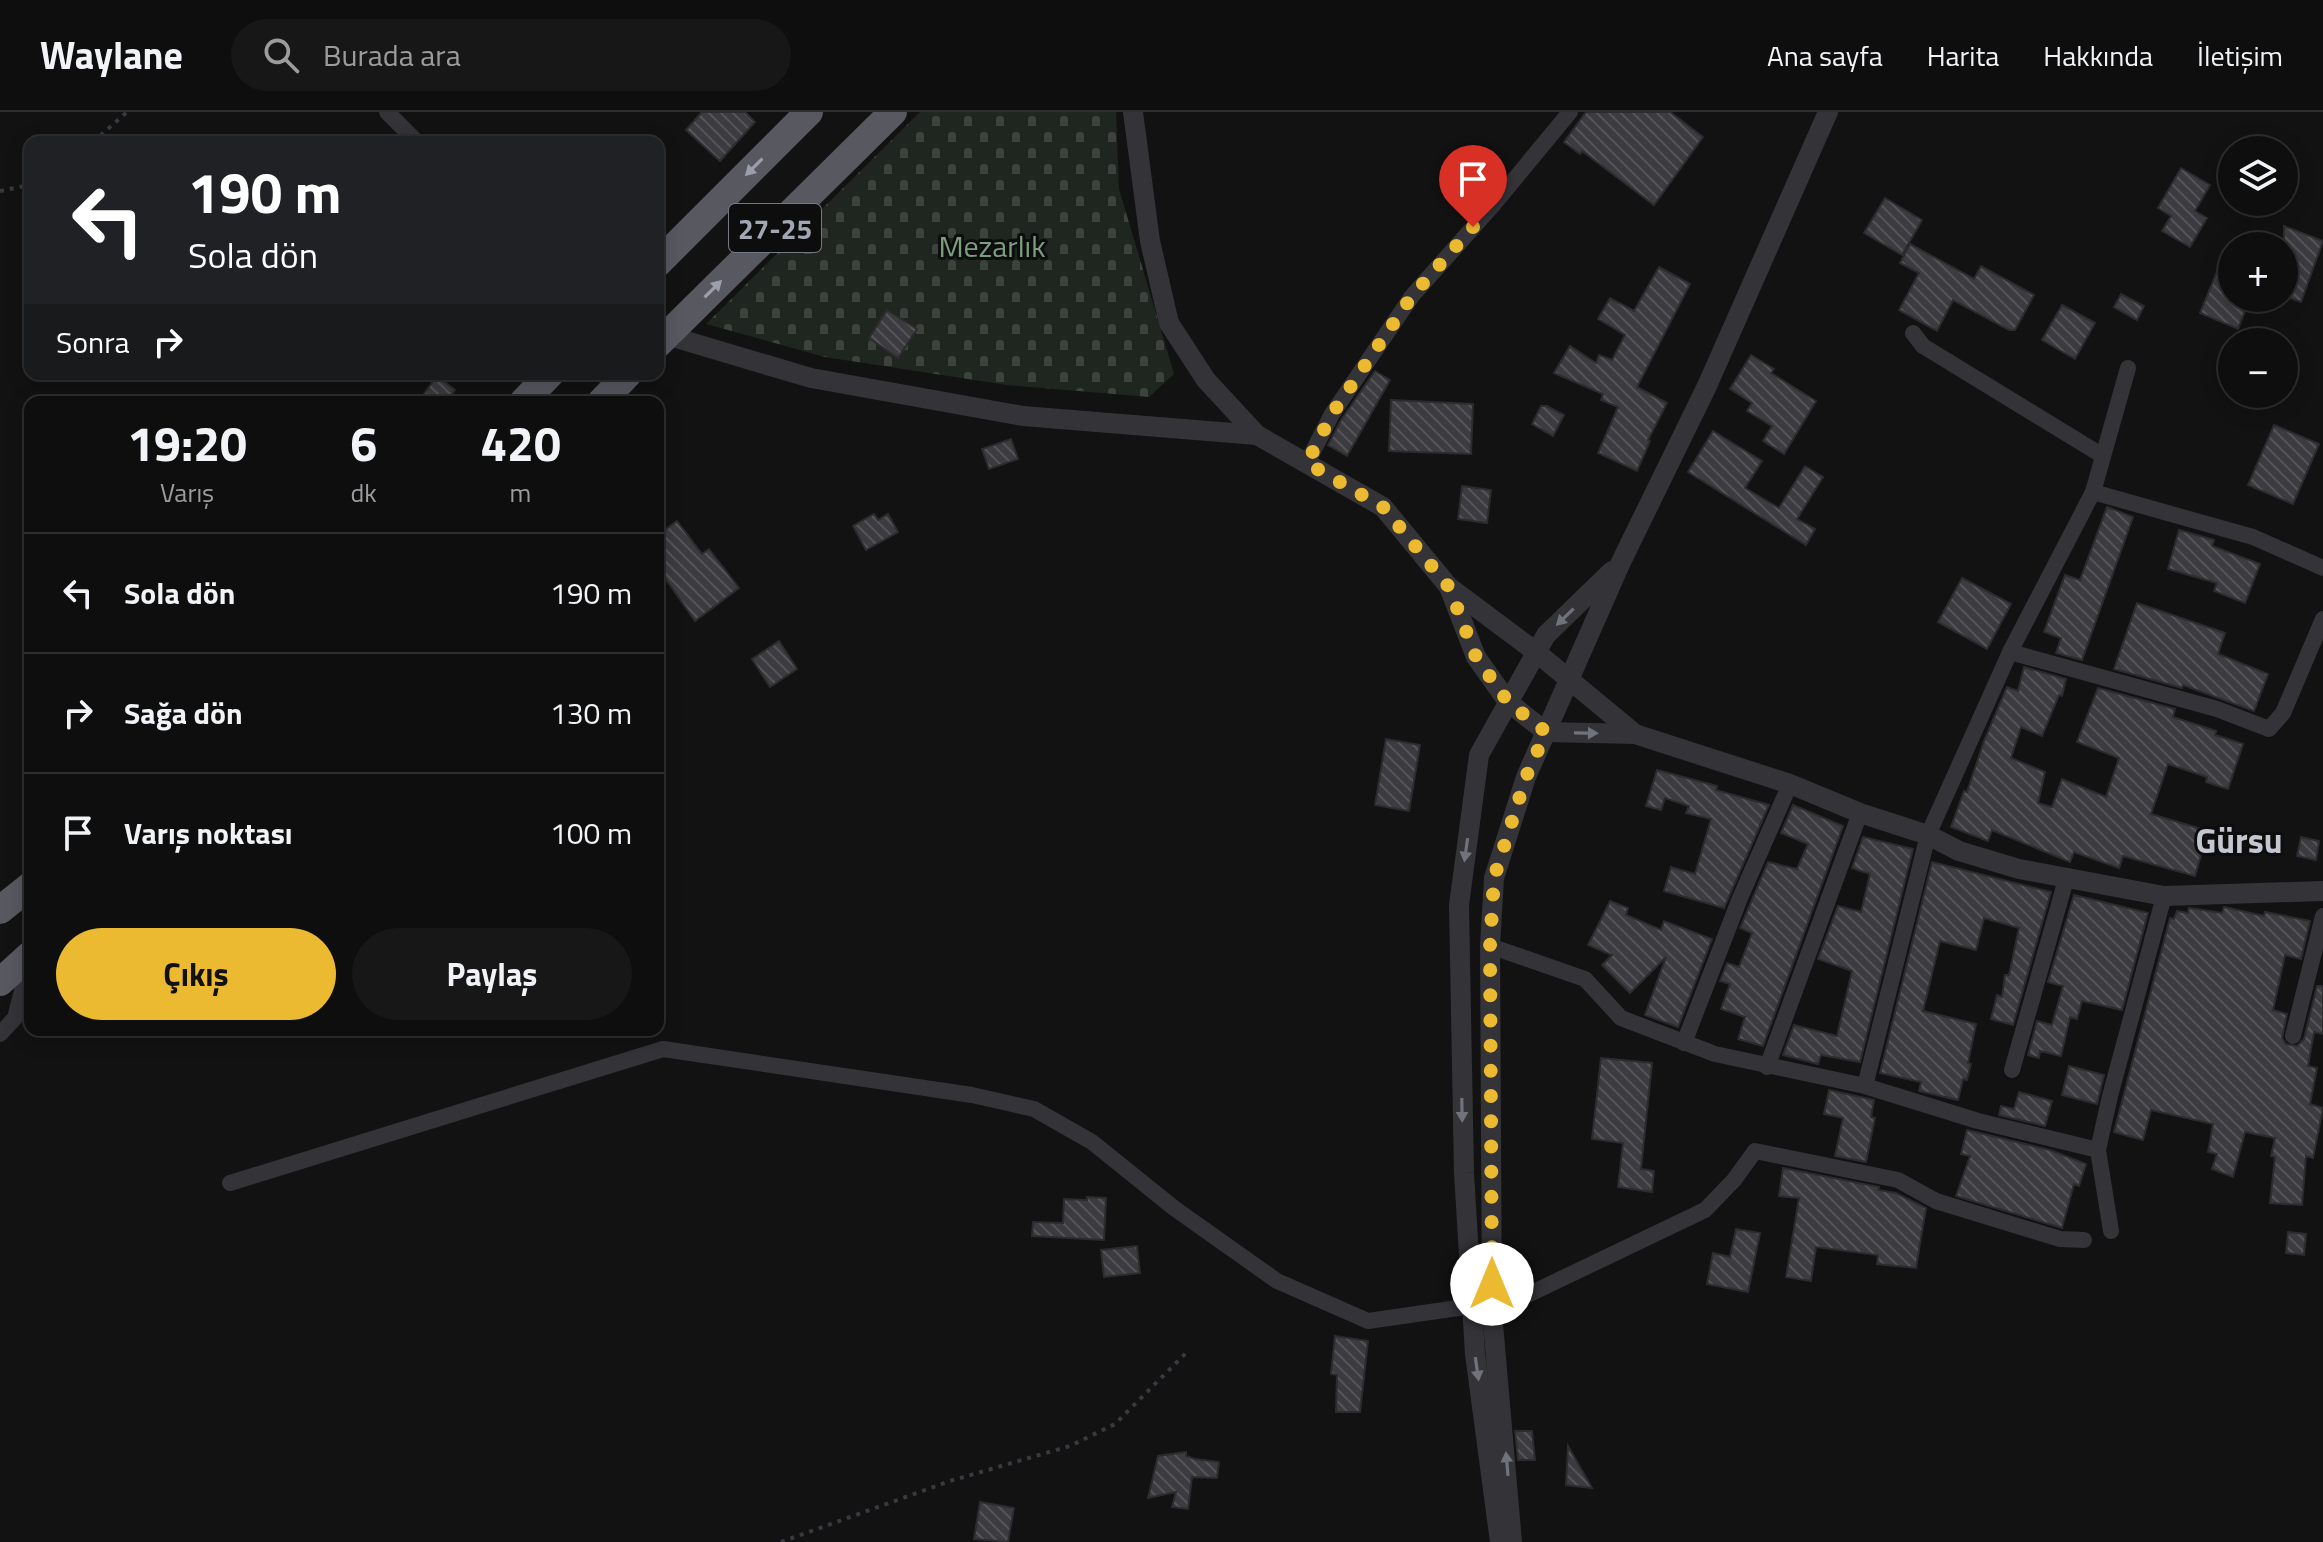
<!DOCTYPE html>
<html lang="tr">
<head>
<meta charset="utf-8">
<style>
	:root { --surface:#0e0e0e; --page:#171717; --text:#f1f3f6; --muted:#9b9c9e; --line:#2e2e2e; --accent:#ecba30 }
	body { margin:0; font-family:"Titillium Web",sans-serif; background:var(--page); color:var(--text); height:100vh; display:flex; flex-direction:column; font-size:30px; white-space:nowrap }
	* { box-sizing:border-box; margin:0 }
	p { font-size:26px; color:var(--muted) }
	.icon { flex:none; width:44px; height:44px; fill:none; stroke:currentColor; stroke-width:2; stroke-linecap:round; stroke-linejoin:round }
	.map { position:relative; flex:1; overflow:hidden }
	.drawer { position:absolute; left:24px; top:284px; width:640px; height:640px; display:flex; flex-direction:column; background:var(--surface); border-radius:16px; box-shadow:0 4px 20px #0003,0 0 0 2px var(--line) }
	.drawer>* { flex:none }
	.banner { position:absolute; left:24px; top:24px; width:640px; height:244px; border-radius:16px; box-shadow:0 4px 20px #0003,0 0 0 2px var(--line); background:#202124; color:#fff; overflow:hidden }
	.tools { position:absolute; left:2218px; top:24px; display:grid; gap:16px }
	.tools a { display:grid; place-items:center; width:80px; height:80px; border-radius:50%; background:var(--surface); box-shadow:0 4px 20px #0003,0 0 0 2px var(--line); font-size:40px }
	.pin { position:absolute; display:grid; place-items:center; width:68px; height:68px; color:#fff; margin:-82px -34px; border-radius:50% 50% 50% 0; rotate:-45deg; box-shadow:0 0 8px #0007 }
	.pin .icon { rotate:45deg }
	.me { position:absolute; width:88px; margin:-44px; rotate:0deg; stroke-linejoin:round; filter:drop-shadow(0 0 6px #0008) }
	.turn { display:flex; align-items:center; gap:28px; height:168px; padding:0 32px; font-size:36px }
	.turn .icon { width:104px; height:104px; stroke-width:2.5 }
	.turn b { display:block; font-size:56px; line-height:68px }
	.then { display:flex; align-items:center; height:76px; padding:0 32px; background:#0003; gap:16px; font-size:30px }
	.eta { display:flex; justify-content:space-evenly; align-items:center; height:136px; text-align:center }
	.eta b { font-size:48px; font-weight:700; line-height:56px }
	.button { display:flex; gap:16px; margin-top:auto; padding:16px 32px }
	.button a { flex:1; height:92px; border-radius:48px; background:var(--accent); color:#111; font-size:32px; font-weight:700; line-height:92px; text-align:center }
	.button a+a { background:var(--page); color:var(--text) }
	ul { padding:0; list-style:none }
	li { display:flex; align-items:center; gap:24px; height:120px; padding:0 32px; border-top:2px solid var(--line) }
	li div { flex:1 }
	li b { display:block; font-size:30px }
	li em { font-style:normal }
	header { display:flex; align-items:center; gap:48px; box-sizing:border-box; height:112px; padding:0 40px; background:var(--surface); border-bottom:2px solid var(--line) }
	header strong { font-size:38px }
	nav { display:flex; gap:44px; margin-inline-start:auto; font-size:28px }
	.search { width:560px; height:72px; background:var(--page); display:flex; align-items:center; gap:20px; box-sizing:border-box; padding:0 28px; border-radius:44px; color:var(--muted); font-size:30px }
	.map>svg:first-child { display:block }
	.cemetery { fill:url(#cemetery-stones) }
	.building { fill:url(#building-back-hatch); stroke:#2c2c2f; stroke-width:2 }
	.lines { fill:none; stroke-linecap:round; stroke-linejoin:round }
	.path { stroke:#393a3f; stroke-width:4; stroke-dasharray:4 6; stroke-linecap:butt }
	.minor { stroke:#333338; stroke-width:16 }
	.tertiary { stroke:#333338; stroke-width:20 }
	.trunk { stroke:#575860; stroke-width:28 }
	.oneway { fill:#9b9fab }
	.oneway2 { fill:#71737c }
	.route { stroke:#ecba30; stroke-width:14; stroke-dasharray:0 25.2 }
	.labels { text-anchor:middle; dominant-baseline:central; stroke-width:6; stroke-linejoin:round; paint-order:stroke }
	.shield { fill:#0d0d0e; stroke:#767982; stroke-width:2 }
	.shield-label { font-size:28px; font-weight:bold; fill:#a3a7b3 }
	.park-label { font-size:30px; fill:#7b9e7f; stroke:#0d0d0e }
	.quarter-label { font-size:34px; font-weight:bold; fill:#c4c6d0; stroke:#0d0d0e }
</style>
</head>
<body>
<header>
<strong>Waylane</strong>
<div class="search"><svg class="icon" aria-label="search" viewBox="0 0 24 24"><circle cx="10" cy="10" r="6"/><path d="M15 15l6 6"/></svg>Burada ara</div>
<nav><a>Ana sayfa</a><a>Harita</a><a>Hakkında</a><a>İletişim</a></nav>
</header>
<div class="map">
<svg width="2323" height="1430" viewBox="0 0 2323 1430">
	<defs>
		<pattern id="cemetery-stones" width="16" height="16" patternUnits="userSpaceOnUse" patternTransform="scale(2)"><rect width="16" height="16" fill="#1e261f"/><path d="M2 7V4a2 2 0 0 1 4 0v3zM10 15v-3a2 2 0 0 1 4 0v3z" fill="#3c433d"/></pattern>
		<pattern id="building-back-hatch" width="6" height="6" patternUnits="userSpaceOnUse" patternTransform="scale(2)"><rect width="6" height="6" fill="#3c3c40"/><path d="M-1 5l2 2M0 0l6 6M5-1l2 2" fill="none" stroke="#555559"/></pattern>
	</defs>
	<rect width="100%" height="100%" fill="#121213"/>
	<!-- cemetery -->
	<polygon class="cemetery" points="920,0 1116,0 1119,77 1174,262 1149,285 1007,273 825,245 706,212"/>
	<!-- building -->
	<g class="building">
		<polygon points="702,0 745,0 755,10 720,49 686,18"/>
		<polygon points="1586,0 1670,0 1703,25 1654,93 1582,39 1580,42 1564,30"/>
		<polygon points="2181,56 2210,73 2195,99 2207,106 2190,135 2162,119 2171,104 2158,96"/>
		<polygon points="1885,86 1922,108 1902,143 1864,121"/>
		<polygon points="2284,114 2323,129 2301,190 2284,184"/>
		<polygon points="1910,132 1974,167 1981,154 2034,183 2015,218 2009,218 1953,188 1937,219 1899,198 1919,161 1900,151"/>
		<polygon points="1659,155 1690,172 1637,275 1667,291 1648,328 1650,329 1637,359 1598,341 1618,295 1601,288 1603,282 1554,261 1570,234 1596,251 1599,243 1612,248 1625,223 1598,207 1610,186 1634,199"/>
		<polygon points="2218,157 2232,163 2232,186 2250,186 2238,217 2200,201"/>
		<polygon points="2121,182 2144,194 2137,208 2114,195"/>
		<polygon points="2062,193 2095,211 2075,247 2042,228"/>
		<polygon points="887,198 917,217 898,246 869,226"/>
		<polygon points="1751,243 1774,257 1771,261 1816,289 1784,342 1763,329 1772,314 1747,299 1752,291 1730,277"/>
		<polygon points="1375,259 1390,268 1347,344 1328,333 1341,308"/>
		<polygon points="437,264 455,278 446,290 418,290"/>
		<polygon points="1391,288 1473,292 1471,342 1389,339"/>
		<polygon points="1541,294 1547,294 1564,303 1553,324 1532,312"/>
		<polygon points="2274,313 2319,332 2293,392 2248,373"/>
		<polygon points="1713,319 1762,349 1745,376 1779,396 1805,354 1823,365 1797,407 1815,417 1806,433 1688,360"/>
		<polygon points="1011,327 1018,347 989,357 982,337"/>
		<polygon points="1462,374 1491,378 1487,411 1458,407"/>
		<polygon points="2107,395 2133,405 2082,548 2056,541 2061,526 2044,520 2065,463 2080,468"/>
		<polygon points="874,402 878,408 888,402 898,420 866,438 853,414"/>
		<polygon points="677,409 702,442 709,437 739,476 695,509 658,456 658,423"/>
		<polygon points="2179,418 2214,428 2212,434 2260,452 2245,491 2214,479 2217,471 2168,457"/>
		<polygon points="1962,466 2011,492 1987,537 1938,510"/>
		<polygon points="2137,491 2225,521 2218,542 2268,562 2254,599 2183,573 2182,576 2114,557"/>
		<polygon points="779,529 797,557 770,575 752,547"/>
		<polygon points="2024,555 2066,567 2062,584 2059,583 2042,624 2021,615 2011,646 2045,660 2038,691 2052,695 2062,667 2106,685 2119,646 2077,630 2098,576 2175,597 2173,605 2216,619 2215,623 2243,632 2228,677 2206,670 2207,665 2168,652 2151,702 2208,719 2195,764 2123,744 2119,756 2074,740 2070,750 1992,718 1988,729 1951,715 1964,679 1967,680 1984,629 2007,575 2018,579"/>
		<polygon points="1386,627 1420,633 1409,699 1375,693"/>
		<polygon points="1657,658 1717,674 1716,678 1769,693 1724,796 1664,779 1671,755 1695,762 1711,707 1686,701 1689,694 1665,686 1661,698 1646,694"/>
		<polygon points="1793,693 1843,714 1763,934 1738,927 1745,905 1721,897 1730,872 1720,869 1727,851 1739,855 1752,821 1740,816 1768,750 1797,757 1808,732 1781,721"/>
		<polygon points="1863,725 1913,737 1860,950 1821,943 1818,952 1783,943 1794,913 1837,924 1852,859 1818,847 1838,794 1861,800 1870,762 1852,756"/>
		<polygon points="2301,725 2319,729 2316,748 2297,744"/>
		<polygon points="1932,750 2051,780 2013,913 1991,907 1997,883 2002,885 2005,863 2009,863 2019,816 1984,806 1976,838 1940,829 1923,899 1976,912 1968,951 1971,952 1967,968 1963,967 1958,988 1919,979 1921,970 1880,961"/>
		<polygon points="2074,783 2148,801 2122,898 2082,889 2077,907 2070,905 2061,944 2040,939 2039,946 2028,943 2037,909 2052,913 2063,874 2048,870"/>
		<polygon points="1610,789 1628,796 1626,803 1661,818 1664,809 1712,827 1678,915 1645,903 1666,845 1630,881 1602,853 1612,843 1588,833"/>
		<polygon points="2224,795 2264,804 2265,800 2310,809 2301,847 2285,843 2273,898 2287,902 2282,926 2286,932 2297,934 2304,927 2317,874 2323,874 2323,922 2314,920 2308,954 2317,956 2310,992 2323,996 2313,1046 2306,1044 2302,1093 2270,1091 2275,1045 2271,1044 2275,1026 2245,1020 2233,1065 2212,1057 2217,1042 2208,1040 2213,1012 2151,998 2143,1028 2114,1020 2170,806 2174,807 2177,799 2188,801 2189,796 2222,801"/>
		<polygon points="1601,946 1652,951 1641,1057 1654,1059 1652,1080 1618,1075 1623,1031 1592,1027"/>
		<polygon points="2069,954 2104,963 2097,992 2062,983"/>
		<polygon points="1829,978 1874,988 1871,1005 1875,1006 1866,1050 1835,1044 1843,1006 1824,1002"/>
		<polygon points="2019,980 2052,989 2045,1014 1999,1003 2001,994 2014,997"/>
		<polygon points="1967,1018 2050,1038 2086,1052 2079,1074 2074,1072 2062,1116 1956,1084 1970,1044 1961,1042"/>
		<polygon points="1783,1056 1879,1075 1878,1078 1896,1081 1926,1096 1916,1156 1877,1152 1878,1143 1816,1135 1811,1169 1786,1165 1799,1086 1779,1084"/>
		<polygon points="1087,1085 1106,1086 1104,1128 1032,1124 1033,1110 1063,1111 1064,1087 1087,1088"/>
		<polygon points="1736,1117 1760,1121 1748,1180 1707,1172 1713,1141 1730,1145"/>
		<polygon points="2288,1120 2306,1122 2304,1143 2286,1141"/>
		<polygon points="1137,1134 1140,1161 1104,1165 1101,1138"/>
		<polygon points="1335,1224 1368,1229 1360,1300 1336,1300 1337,1263 1331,1262"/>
		<polygon points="1515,1319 1532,1319 1535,1348 1518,1348"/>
		<polygon points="1568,1334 1592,1376 1566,1373"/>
		<polygon points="1186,1340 1186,1344 1195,1347 1219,1350 1217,1366 1192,1365 1188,1397 1172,1395 1176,1380 1148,1386 1158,1344"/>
		<polygon points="980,1390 1014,1396 1008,1430 974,1427"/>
	</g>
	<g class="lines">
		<!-- path -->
		<g class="path">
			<polyline points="93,30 127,0"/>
			<polyline points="0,79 30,73"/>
			<polyline points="781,1430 950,1369 1070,1334 1115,1312 1188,1239"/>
		</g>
		<!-- minor -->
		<g class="minor">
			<polyline points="387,0 417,30"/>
			<polyline points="1913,221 1923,234 2103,344"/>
			<polyline points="1307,351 1332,302 1412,184 1494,92 1570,0"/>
			<polyline points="2093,380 2253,425 2323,456"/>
			<polyline points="2010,540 2217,597 2269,617 2283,601 2323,507"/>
			<polyline points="1490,834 1585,867 1621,906 1715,942 1865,974 1978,1009 2098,1038"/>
			<polyline points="0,922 15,906 30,848"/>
			<polyline points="2293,924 2323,804"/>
			<polyline points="1684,931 1740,786 1790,672"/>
			<polyline points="1767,955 1860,701"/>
			<polyline points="2012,958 2067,764"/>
			<polyline points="1865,974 1928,723 2010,540 2093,380 2128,256"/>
			<polyline points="230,1071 663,937 972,983 1034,997 1092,1030 1174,1096 1277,1169 1368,1209 1472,1194"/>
			<polyline points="2111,1119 2098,1038 2110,984 2164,784"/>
			<polyline points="1492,1200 1705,1098 1734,1068 1755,1039 1898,1068 1936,1089 2060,1127 2084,1128"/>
		</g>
		<!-- tertiary -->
		<g class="tertiary">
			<polyline points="1133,0 1150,129 1169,211 1206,268 1257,323 1383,395 1449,475 1536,540 1635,622"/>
			<polyline points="666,223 811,266 1023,304 1257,323"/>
			<polyline points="1449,475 1476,545 1508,590 1546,620 1635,622 1790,672 1860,701 1928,723 1959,739 2019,757 2164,784 2323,779"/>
			<polyline points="1500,1430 1475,1242 1464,1061 1459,793 1479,643 1546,523 1612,459"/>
			<polyline points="1512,1430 1492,1200 1490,834 1494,766 1526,665 1621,450 1707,274 1828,0"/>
		</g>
		<!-- trunk -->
		<g class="trunk">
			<polyline points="658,151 809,0"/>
			<polyline points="658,232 893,0"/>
			<polyline points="523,290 550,262"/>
			<polyline points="601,290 628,262"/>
			<polyline points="0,798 30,774"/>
			<polyline points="0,870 30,843"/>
		</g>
	</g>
	<!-- one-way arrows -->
	<defs><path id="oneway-solid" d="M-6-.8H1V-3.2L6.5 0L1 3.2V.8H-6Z" transform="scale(2)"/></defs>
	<g class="oneway">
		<use href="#oneway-solid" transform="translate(754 55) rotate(135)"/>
		<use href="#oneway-solid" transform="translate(713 177) rotate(-45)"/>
	</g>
	<g class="oneway2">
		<use href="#oneway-solid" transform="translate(1565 505) rotate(136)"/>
		<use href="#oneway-solid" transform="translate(1586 621) rotate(1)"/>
		<use href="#oneway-solid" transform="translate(1466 738) rotate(98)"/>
		<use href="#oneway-solid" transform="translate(1462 998) rotate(89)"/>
		<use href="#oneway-solid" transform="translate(1477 1257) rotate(82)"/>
		<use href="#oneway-solid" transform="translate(1507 1352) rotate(-95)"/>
	</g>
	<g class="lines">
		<!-- route -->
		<polyline class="route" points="1473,115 1412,184 1332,302 1307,351 1383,395 1449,475 1476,545 1508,590 1546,620 1526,665 1494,766 1490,834 1492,1172"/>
	</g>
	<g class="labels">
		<!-- shield labels -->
		<rect class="shield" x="729" y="92" width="92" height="48" rx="6"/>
		<g class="shield-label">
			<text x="775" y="116">27-25</text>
		</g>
		<!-- park labels -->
		<g class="park-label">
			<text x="992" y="134">Mezarlık</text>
		</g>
		<!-- quarter labels -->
		<g class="quarter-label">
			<text x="2239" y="728">Gürsu</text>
		</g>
	</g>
</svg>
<div class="tools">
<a><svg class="icon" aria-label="layers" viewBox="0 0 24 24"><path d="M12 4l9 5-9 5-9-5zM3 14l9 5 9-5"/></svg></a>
<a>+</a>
<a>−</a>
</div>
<div class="pin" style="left:1473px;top:115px;background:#d93025"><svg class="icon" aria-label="arrive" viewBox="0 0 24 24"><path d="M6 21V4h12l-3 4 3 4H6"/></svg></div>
<svg class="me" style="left:1492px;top:1172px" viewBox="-20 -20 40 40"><circle r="19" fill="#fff"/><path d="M0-13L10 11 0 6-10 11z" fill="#ecba30"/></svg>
<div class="banner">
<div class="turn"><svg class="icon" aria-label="left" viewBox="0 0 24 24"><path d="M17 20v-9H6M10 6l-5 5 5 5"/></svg><div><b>190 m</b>Sola dön</div></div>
<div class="then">Sonra<svg class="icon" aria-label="right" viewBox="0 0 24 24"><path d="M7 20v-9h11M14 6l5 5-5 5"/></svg></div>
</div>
<section class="drawer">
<div class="eta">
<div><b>19:20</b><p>Varış</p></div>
<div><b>6</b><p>dk</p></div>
<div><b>420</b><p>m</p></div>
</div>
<ul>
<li><svg class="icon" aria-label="left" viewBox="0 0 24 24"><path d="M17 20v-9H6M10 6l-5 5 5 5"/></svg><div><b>Sola dön</b></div><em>190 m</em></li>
<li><svg class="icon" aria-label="right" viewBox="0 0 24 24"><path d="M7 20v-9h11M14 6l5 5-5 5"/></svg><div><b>Sağa dön</b></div><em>130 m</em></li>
<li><svg class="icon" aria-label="arrive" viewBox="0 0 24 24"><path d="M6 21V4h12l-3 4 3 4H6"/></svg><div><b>Varış noktası</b></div><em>100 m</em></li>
</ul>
<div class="button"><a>Çıkış</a><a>Paylaş</a></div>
</section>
</div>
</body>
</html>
